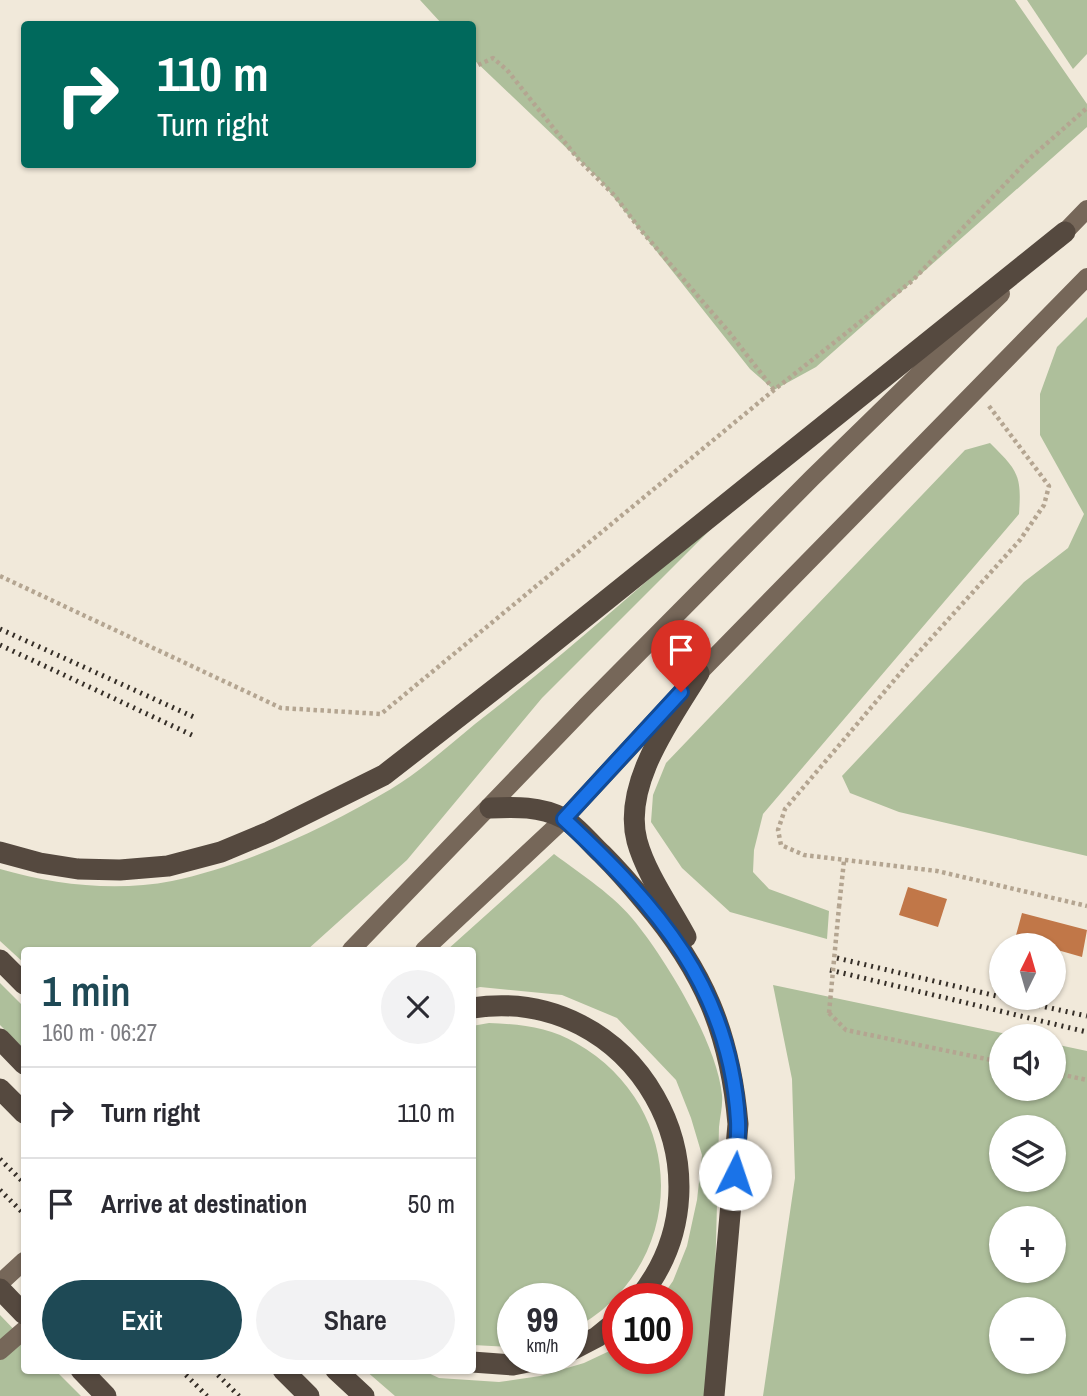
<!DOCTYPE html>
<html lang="en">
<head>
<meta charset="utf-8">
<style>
	:root { --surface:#fff; --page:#f2f2f3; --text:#2b2b33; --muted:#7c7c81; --line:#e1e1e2; --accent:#1e4955 }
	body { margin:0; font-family:"Archivo Narrow",sans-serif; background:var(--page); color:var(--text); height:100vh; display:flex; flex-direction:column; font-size:26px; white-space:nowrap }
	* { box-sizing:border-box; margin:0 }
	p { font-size:23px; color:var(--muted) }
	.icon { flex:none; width:38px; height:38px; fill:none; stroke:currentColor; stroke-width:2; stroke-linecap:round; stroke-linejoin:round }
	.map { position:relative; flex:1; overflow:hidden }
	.details { position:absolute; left:21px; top:947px; width:455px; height:427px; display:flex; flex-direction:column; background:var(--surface); border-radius:7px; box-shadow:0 2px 5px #0004 }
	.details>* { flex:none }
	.top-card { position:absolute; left:21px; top:21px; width:455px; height:147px; border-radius:7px; box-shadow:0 2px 5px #0004; background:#00695c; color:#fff; overflow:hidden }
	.needle { width:46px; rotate:5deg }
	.controls { position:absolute; left:989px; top:933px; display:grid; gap:14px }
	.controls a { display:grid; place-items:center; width:77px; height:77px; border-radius:50%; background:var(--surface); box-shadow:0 2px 5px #0004; font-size:35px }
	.speed { position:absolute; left:497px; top:1283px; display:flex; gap:14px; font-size:35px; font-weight:700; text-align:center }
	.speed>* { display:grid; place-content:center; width:91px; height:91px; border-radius:50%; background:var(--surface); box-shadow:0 2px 5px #0004; line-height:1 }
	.speed small { font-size:18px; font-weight:400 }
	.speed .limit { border:10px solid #d22; background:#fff; color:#111 }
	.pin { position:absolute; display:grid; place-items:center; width:60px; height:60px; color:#fff; margin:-72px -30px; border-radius:50% 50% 50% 0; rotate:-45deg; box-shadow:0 0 7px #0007 }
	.pin .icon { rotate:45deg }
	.me { position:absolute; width:77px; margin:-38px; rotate:4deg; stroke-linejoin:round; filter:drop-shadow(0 0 5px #0008) }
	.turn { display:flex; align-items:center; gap:24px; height:147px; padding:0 21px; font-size:32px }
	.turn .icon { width:91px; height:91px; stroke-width:2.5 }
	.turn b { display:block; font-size:49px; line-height:60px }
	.round { display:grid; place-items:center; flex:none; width:74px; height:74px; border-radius:37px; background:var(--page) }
	.overview { display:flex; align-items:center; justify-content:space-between; height:119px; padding:0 21px }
	h1 { font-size:42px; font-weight:600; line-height:52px; color:var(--accent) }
	.cta { display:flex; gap:14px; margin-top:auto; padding:14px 21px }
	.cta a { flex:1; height:80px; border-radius:42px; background:var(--accent); color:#fff; font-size:28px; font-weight:600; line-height:80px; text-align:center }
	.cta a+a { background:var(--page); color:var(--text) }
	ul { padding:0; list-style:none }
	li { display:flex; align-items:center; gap:21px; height:91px; padding:0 21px; border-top:2px solid var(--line) }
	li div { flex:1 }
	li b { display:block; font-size:26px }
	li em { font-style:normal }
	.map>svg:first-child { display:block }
	.green { fill:#aebf9b; fill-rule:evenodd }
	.building { fill:#c17748 }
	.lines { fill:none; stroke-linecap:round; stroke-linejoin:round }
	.path { stroke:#b4a591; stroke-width:4.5; stroke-dasharray:3.5 3.5; stroke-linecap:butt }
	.major { stroke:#766759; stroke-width:18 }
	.highway { stroke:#55493f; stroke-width:21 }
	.rail { stroke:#352e27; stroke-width:5; stroke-dasharray:2 5; stroke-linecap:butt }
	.path-bridge { stroke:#b4a591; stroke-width:4.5; stroke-dasharray:3.5 3.5; stroke-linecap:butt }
	.route-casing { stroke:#114b97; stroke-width:18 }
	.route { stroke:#1a73e8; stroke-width:12 }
</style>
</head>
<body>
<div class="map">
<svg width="1087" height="1396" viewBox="0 0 1087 1396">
	<rect width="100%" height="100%" fill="#f1e9da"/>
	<!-- green -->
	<g class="green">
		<polygon points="420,0 1015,0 1087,104 1087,127 816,367 774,390 750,369 600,180 473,59 472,24 442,24"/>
		<polygon points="1027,0 1087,0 1087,54 1073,69"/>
		<polygon points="1087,317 1087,856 899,812 850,793 842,776 1024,582 1068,548 1084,514 1040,435 1040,394 1057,347"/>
		<path d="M 990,443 C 1017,470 1022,474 1019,514 L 763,814 L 754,850 L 753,872 L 769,889 L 829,911 L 827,939 L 730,912 L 682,868 L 651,822 L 653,795 L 666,763 L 965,450 Z"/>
		<path d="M 741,499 L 542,698 L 407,860 L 307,950 L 24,950 L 24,963 L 0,941 L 0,869 C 56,885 115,892 172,881 C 245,866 327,827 391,789 C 421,771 448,746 475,724 C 567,653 653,575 741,499 Z"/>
		<path d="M 554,854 C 582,875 614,895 636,923 C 668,963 717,1044 722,1095 C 723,1105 720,1117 719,1127 L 712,1396 L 395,1396 L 365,1370 L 422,1370 L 439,1378 L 499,1382 L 540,1376 L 584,1363 L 618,1347 L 618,1358 L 677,1358 L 677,1298 L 661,1298 L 673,1281 L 687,1246 L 697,1200 L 702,1155 L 691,1118 L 676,1080 L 617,1018 L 562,995 L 480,987 L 473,989 L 472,950 L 447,950 Z"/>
		<polygon points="0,983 24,1007 24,1049 0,1025"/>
		<path d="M 773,985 L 1016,1036 L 1001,1036 L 1001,1088 L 1054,1088 L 1054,1044 L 1087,1051 L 1087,1396 L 763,1396 L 795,1178 L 792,1079 ZM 1054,1127 L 1054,1180 L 1001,1180 L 1001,1127 ZM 1001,1218 L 1054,1218 L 1054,1270 L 1001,1270 ZM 1054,1309 L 1054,1362 L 1001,1362 L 1001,1309 Z"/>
		<path d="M 489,1023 C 519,1024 550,1027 576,1043 C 691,1108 689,1268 572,1330 L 572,1298 L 513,1298 L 512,1347 L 473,1345 L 472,1026 Z"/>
		<polygon points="0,1315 24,1340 24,1370 55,1370 81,1396 0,1396"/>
	</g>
	<!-- building -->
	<g class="building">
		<polygon points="908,887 947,899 938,927 899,915"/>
		<polygon points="1022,913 1087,930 1082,957 1054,949 1054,945 1036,945 1015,939"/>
	</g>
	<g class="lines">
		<!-- path -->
		<g class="path">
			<polyline points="472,68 493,58 507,70 579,160 615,196 639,228 729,332 774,390"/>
			<polyline points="989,406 1049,486 1044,505 1020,540 908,664 785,809 778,830 781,845 804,855 937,871 1087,906"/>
			<polyline points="0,576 281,708 381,714 774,390 912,281 1029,159 1087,108"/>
			<polyline points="839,907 844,861"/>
			<polyline points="829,1013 846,1030 1001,1062"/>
			<polyline points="1054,1073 1087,1080"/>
		</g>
		<!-- major -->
		<g class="major">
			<polyline points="1057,240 1087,209"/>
			<polyline points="351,950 587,705 812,478 1001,294"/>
			<polyline points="424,950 564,819 699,673 1087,277"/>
			<polyline points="0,1283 24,1261"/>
			<polyline points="0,1351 24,1330"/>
		</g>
		<!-- highway -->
		<g class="highway">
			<path d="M 490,808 C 516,807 539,806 563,818 C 577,826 590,843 602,854 C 617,869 631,885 645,902 C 704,971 730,1033 738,1124 L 714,1396"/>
			<polyline points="0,852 40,863 78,869 120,870 168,866 221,852 269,832 384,775 528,663 1065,232"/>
			<path d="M 686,937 C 670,907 646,874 637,841 C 622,784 671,719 699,673"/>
			<polyline points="0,960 24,984"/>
			<path d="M 472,1008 C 634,983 741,1172 639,1298"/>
			<polyline points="0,1039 24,1064"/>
			<polyline points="0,1089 24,1113"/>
			<polyline points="0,1289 24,1314"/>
			<polyline points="572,1350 597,1337 618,1320"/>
			<polyline points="472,1362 513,1365 548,1358"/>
			<polyline points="81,1370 106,1396"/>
			<polyline points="283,1370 309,1396"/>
			<polyline points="336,1370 364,1396"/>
		</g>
		<!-- rail -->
		<g class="rail">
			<polyline points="0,629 196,718"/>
			<polyline points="0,645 194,736"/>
			<polyline points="837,958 1001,997"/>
			<polyline points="830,970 1087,1032"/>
			<polyline points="1004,998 1087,1016"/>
			<polyline points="0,1159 24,1183"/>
			<polyline points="0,1190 24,1214"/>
			<polyline points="181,1370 207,1396"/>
			<polyline points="213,1370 239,1396"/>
		</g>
		<!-- path-bridge -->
		<polyline class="path-bridge" points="829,1013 839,907"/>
	</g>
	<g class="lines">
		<defs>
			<path id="route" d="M 681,692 L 564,819 C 657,906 730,987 738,1121 C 739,1138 736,1157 735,1174"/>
		</defs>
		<!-- route casing -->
		<use href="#route" class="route-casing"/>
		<!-- route -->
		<use href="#route" class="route"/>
	</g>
</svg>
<div class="controls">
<a><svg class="needle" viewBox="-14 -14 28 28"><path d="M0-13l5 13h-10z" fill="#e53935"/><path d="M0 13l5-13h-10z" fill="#7c7c81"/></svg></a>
<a><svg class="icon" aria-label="sound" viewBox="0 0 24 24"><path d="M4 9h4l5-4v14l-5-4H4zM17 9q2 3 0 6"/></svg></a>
<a><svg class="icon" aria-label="layers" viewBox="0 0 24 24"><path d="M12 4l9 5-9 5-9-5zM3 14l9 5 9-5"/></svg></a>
<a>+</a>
<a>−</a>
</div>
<div class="speed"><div>99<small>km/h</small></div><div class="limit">100</div></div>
<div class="pin" style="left:681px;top:692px;background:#d93025"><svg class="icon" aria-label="arrive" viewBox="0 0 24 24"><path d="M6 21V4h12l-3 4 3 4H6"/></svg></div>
<svg class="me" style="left:735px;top:1174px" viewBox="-20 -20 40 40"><circle r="19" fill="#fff"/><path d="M0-13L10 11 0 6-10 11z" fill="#1a73e8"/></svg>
<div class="top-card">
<div class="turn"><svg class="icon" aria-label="right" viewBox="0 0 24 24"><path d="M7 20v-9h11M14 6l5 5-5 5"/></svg><div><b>110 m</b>Turn right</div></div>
</div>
<section class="details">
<div class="overview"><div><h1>1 min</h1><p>160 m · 06:27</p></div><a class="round"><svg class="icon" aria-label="close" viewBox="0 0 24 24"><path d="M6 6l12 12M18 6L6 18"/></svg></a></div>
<ul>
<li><svg class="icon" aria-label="right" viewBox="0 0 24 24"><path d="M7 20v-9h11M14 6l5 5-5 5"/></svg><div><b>Turn right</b></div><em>110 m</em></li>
<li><svg class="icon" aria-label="arrive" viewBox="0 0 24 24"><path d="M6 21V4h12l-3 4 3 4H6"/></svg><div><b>Arrive at destination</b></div><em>50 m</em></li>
</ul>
<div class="cta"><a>Exit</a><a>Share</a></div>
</section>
</div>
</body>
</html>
